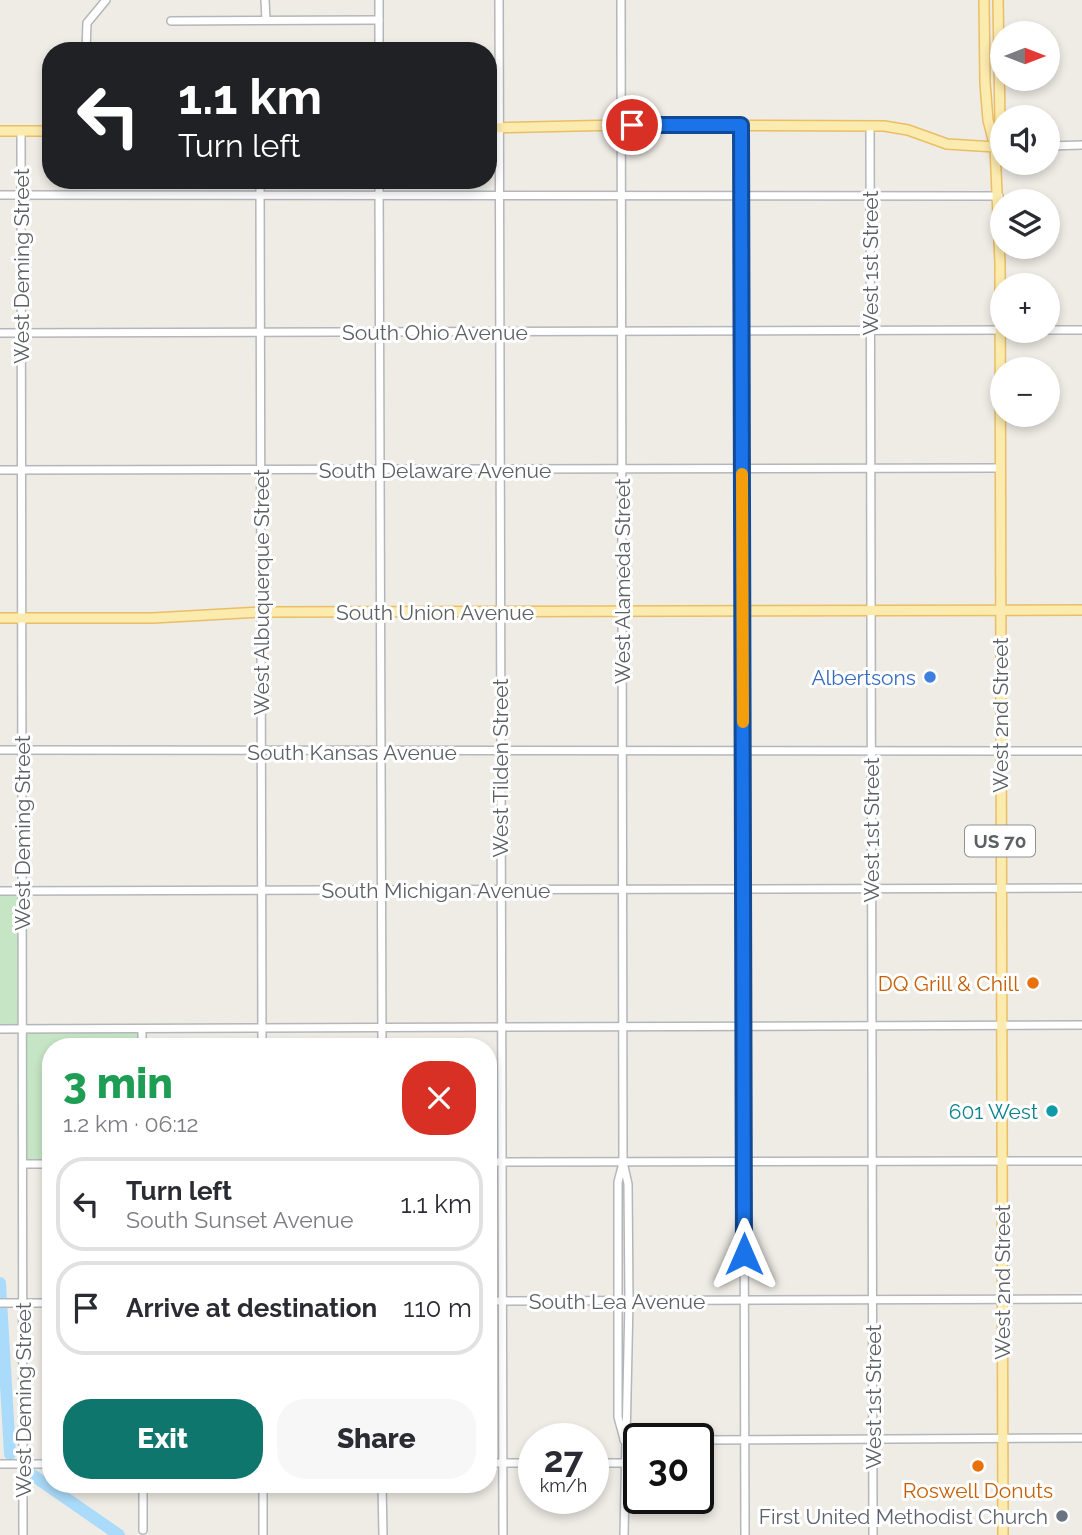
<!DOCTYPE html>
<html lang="en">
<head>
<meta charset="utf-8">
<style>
	:root { --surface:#fff; --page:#f7f7f7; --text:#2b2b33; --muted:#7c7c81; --line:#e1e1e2; --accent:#0f766e }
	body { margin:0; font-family:Raleway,sans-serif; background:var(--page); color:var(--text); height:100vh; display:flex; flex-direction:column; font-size:26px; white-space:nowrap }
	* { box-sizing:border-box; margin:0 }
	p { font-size:23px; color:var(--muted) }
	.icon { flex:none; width:38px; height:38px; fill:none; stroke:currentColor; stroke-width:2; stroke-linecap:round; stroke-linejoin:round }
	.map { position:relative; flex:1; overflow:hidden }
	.drawer { position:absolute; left:42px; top:1038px; width:455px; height:455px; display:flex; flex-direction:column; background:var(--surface); border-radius:28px; box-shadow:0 4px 10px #0003 }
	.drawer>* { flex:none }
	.hud { position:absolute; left:42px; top:42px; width:455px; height:147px; border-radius:28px; box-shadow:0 4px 10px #0003; background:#202124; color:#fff; overflow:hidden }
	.needle { width:46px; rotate:90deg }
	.fabs { position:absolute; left:990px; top:21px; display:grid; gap:14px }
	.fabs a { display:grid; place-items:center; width:70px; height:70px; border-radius:50%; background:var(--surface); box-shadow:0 4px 10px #0003; font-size:35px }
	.speed { position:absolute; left:518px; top:1423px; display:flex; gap:14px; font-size:35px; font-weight:700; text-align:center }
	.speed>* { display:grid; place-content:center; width:91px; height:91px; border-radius:50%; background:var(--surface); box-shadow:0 4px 10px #0003; line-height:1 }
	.speed small { font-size:18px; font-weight:400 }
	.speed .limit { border:4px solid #111; border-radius:10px; background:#fff; color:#111 }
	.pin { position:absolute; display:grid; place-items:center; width:60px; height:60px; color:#fff; margin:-30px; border:4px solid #fff; border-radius:50%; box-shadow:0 2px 7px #0007 }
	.me { position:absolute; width:77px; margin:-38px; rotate:0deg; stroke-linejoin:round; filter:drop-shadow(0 0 5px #0008) }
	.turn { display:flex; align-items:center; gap:24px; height:147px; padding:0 21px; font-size:32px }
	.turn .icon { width:91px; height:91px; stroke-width:2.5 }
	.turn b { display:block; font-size:49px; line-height:60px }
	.round { display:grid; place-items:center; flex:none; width:74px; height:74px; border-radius:28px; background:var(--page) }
	.headline { display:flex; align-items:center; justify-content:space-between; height:119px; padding:0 21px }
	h1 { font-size:42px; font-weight:800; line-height:52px; color:#1e9e55 }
	.cta { display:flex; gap:14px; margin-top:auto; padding:14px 21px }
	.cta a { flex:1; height:80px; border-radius:28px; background:var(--accent); color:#fff; font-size:28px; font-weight:800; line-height:80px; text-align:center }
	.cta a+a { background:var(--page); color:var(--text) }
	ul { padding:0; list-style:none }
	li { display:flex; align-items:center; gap:21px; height:94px; margin:0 14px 10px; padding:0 7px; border:4px solid var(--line); border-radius:28px }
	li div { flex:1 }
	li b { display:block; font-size:26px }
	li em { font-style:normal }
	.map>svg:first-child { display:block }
	.green { fill:#c5e5c4 }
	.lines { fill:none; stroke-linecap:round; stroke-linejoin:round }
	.river { stroke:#aadbfa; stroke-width:12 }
	.minor-casing { stroke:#b3b6ba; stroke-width:10 }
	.major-casing { stroke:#eabe64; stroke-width:12 }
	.minor { stroke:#fff; stroke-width:7 }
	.major { stroke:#fbebaf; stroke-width:9 }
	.route-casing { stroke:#114b97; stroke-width:18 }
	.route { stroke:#1a73e8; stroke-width:12 }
	.slow { stroke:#f59e0b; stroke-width:12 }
	.shop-dot { fill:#3f7fe0; stroke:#fff; stroke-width:2.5 }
	.food-dot { fill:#e8710a; stroke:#fff; stroke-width:2.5 }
	.culture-dot { fill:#0f9aa8; stroke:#fff; stroke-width:2.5 }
	.worship-dot { fill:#6b7280; stroke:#fff; stroke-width:2.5 }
	.labels { text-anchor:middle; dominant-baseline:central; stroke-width:6; stroke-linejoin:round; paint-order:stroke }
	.shield { fill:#fff; stroke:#8e9093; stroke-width:2 }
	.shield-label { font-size:19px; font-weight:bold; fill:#5d6165 }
	.street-label { font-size:21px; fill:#5d6165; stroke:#fff }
	.shop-label { font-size:21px; fill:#366cbe; stroke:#fff; text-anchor:end }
	.food-label { font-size:21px; fill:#c56008; stroke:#fff; text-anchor:end }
	.culture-label { font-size:21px; fill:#0d838f; stroke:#fff; text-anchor:end }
	.worship-label { font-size:21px; fill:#5b616d; stroke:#fff; text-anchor:end }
</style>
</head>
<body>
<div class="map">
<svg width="1082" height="1535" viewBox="0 0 1082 1535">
	<rect width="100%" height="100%" fill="#efece6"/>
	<!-- green -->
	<g class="green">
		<polygon points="19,891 20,1025 0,1025 0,896 16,896"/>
		<polygon points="23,1029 142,1029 142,1046 51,1046 51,1164 23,1164"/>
	</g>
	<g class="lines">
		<!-- river -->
		<g class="river">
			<polyline points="0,1283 10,1454"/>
			<polyline points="31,1474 119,1535"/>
		</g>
		<defs>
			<g id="minor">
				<polyline points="265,0 266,20"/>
				<polyline points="379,0 379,51"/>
				<polyline points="499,0 503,1535"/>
				<polyline points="621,0 623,1162 628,1184 629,1301 624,1535"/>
				<polyline points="171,21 379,20"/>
				<polyline points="86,51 87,23 106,0"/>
				<polyline points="741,125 745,1535"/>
				<polyline points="870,126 873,1535"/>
				<polyline points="21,131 23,1535"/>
				<polyline points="1048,146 1082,145"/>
				<polyline points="260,180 262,1046"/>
				<polyline points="379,180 382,1046"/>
				<polyline points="0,195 999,196"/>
				<polyline points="1048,330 1082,330"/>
				<polyline points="0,333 1003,330"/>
				<polyline points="0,470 1000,468"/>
				<polyline points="0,750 1082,751"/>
				<polyline points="0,891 1082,888"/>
				<polyline points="0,1029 1082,1025"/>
				<polyline points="142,1029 142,1046"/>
				<polyline points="488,1162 1082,1161"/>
				<polyline points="623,1163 618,1182 618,1417 624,1439"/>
				<polyline points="23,1164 51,1164"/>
				<polyline points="488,1301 1082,1299"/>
				<polyline points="0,1303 51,1303"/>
				<polyline points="624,1440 639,1440"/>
				<polyline points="698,1440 1082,1438"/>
				<polyline points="488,1463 534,1463"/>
				<polyline points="593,1463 624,1463"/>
				<polyline points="0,1464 51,1464"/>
				<polyline points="263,1484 263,1535"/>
				<polyline points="382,1484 383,1535"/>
				<polyline points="143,1530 143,1484"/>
			</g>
			<g id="major">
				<polyline points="984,0 985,83 988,120 995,147 1000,263 1003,1535"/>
				<polyline points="488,128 621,125 884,126 908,130 947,144 995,147"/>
				<polyline points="0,131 51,131"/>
				<polyline points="995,147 1000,122 998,0"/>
				<polyline points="0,618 153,618 262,612 1082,610"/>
			</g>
		</defs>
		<!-- minor casing -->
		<use href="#minor" class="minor-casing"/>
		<!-- major casing -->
		<use href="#major" class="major-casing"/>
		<!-- minor -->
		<use href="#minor" class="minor"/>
		<!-- major -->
		<use href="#major" class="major"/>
	</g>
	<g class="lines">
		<defs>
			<polyline id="route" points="632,125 741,125 744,1254"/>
		</defs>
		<!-- route casing -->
		<use href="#route" class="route-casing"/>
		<!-- route -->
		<use href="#route" class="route"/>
		<!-- slow -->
		<polyline class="slow" points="742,474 743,722"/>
	</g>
	<!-- markers -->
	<circle class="shop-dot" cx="930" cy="677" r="7"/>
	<g class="food-dot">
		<circle cx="1033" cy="983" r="7"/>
		<circle cx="978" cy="1466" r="7"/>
	</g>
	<circle class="culture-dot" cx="1052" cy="1111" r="7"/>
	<circle class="worship-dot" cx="1062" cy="1516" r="7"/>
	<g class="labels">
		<!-- shield labels -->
		<rect class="shield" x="965" y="825.5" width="70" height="31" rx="5"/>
		<g class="shield-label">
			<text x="1000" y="841">US 70</text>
		</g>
		<!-- street labels -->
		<g class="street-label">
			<text transform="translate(870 263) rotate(-90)">West 1st Street</text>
			<text transform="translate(21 266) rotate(-90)">West Deming Street</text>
			<text x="435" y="332">South Ohio Avenue</text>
			<text x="435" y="470">South Delaware Avenue</text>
			<text transform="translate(622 581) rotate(-90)">West Alameda Street</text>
			<text transform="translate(261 592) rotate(-90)">West Albuquerque Street</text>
			<text x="435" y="612">South Union Avenue</text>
			<text transform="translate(1000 715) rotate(-90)">West 2nd Street</text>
			<text x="352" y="752">South Kansas Avenue</text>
			<text transform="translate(500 768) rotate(-90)">West Tilden Street</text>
			<text transform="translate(871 830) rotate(-90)">West 1st Street</text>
			<text transform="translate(22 833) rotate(-90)">West Deming Street</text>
			<text x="436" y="890">South Michigan Avenue</text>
			<text transform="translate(1002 1282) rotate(-90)">West 2nd Street</text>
			<text x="617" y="1301">South Lea Avenue</text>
			<text transform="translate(873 1397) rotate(-90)">West 1st Street</text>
			<text transform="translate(23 1400) rotate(-90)">West Deming Street</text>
		</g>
		<!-- shop labels -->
		<g class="shop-label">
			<text x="916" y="677">Albertsons</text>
		</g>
		<!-- food labels -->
		<g class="food-label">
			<text x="1019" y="983">DQ Grill &amp; Chill</text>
			<text x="978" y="1490" text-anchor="middle">Roswell Donuts</text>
		</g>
		<!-- culture labels -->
		<g class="culture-label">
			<text x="1038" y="1111">601 West</text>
		</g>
		<!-- worship labels -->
		<g class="worship-label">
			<text x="1048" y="1516">First United Methodist Church</text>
		</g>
	</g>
</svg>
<div class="fabs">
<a><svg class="needle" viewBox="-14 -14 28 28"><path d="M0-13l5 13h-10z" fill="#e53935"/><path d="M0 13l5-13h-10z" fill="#7c7c81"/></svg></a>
<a><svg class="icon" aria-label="sound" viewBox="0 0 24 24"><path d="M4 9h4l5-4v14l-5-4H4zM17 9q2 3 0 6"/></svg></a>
<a><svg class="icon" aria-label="layers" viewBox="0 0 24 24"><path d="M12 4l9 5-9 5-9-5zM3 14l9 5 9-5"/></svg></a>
<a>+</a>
<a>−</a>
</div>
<div class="speed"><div>27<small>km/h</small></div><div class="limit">30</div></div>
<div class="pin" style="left:632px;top:125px;background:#d93025"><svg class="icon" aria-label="arrive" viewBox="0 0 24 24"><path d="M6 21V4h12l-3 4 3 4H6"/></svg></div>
<svg class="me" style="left:744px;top:1254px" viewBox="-20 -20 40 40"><path d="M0-17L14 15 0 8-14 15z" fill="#1a73e8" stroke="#fff" stroke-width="4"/></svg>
<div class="hud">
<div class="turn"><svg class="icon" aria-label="left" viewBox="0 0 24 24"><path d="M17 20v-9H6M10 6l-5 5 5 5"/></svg><div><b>1.1 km</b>Turn left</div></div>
</div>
<section class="drawer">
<div class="headline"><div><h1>3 min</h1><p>1.2 km · 06:12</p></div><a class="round" style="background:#d93025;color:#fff"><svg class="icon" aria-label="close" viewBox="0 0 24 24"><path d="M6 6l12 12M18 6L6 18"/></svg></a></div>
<ul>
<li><svg class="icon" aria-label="left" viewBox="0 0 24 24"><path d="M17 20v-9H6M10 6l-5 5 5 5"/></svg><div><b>Turn left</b><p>South Sunset Avenue</p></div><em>1.1 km</em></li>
<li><svg class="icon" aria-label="arrive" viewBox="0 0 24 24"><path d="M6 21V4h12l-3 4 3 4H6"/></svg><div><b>Arrive at destination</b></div><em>110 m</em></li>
</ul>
<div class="cta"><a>Exit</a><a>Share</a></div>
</section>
</div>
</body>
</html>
